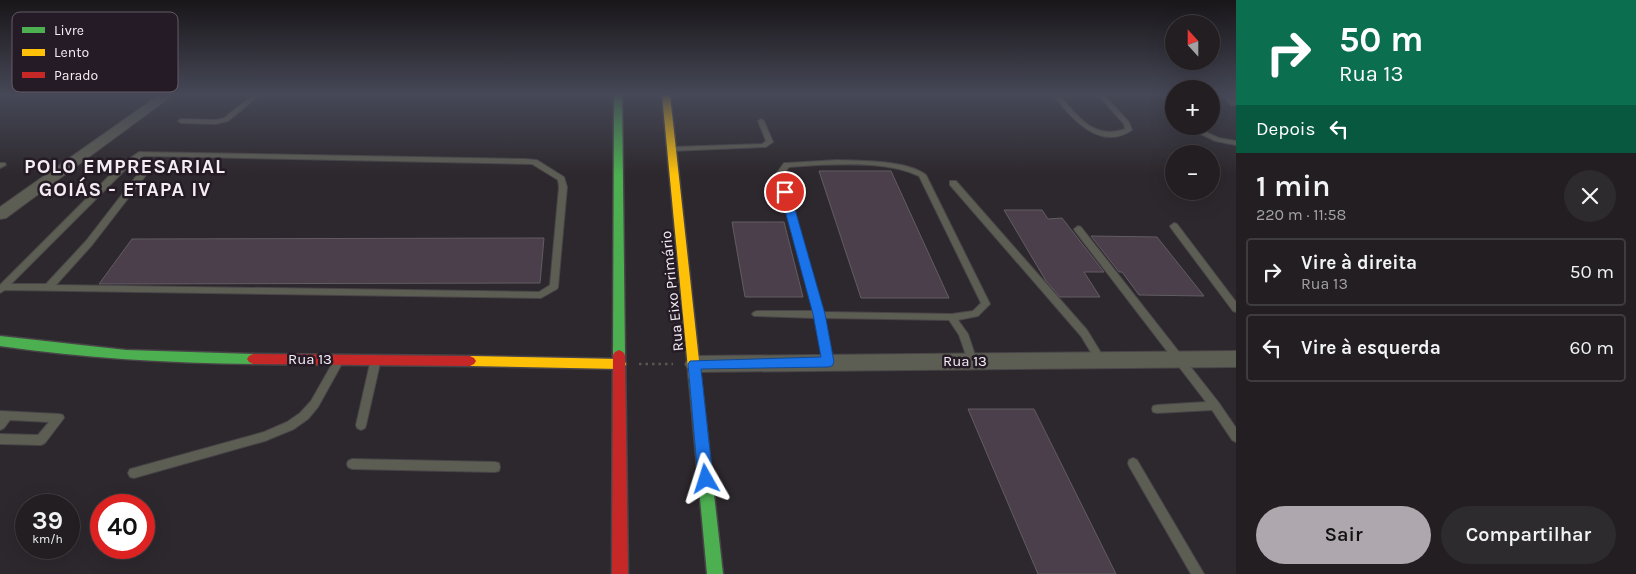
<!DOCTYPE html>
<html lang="pt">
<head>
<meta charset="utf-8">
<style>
	:root { --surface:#221e22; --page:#2e2b2f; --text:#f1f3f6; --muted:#a2a2a5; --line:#3f3c40; --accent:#aea8ae }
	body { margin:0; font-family:Karla,sans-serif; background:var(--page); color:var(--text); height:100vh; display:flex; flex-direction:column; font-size:19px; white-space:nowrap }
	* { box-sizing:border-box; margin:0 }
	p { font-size:16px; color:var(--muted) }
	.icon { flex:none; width:28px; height:28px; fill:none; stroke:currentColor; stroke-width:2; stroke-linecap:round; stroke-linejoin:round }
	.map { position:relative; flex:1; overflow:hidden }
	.details { display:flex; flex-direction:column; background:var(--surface); width:400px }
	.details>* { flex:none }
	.guide { background:#0b6e4f; color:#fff; overflow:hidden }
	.needle { width:32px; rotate:339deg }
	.controls { position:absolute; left:1165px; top:15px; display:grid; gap:10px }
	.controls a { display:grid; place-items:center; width:55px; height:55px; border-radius:50%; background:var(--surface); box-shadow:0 5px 20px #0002,0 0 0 1px var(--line); font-size:25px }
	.speed { position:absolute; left:15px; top:494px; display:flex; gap:10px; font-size:25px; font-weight:700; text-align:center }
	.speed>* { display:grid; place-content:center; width:65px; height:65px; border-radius:50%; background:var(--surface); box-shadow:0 5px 20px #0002,0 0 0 1px var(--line); line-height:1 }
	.speed small { font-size:12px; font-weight:400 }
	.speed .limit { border:8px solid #d22; background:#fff; color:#111 }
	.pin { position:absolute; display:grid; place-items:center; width:42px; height:42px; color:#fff; margin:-21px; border:2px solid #fff; border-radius:50%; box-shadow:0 1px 5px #0007 }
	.me { position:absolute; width:55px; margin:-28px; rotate:354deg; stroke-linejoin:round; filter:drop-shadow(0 0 4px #0008) }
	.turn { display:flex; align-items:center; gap:18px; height:105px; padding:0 20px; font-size:22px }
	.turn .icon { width:65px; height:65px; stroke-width:2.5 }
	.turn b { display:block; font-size:35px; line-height:42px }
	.then { display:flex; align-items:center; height:48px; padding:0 20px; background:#0003; gap:10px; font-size:19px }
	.round { display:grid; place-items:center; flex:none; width:52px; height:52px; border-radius:26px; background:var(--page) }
	.overview { display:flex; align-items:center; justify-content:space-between; height:85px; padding:0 20px }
	h1 { font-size:30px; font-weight:600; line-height:38px }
	.primary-button { display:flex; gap:10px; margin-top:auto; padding:10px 20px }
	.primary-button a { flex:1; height:58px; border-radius:30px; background:var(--accent); color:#111; font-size:20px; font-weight:600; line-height:58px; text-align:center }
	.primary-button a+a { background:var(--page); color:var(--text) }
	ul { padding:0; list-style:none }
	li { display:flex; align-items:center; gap:15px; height:68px; margin:0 10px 8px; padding:0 10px; border:2px solid var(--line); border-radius:5px }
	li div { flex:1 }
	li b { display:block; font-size:19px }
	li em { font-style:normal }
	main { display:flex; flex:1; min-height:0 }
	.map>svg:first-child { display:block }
	.building { fill:#4a3f4b; stroke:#625d62 }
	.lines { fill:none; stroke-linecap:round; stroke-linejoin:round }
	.lane-casing { stroke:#484448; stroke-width:2 }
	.street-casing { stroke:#484448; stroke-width:2 }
	.fast-casing { stroke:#484448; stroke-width:3 }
	.slow-casing { stroke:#484448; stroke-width:3 }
	.jam-casing { stroke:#484448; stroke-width:3 }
	.path { stroke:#585852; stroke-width:2.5; stroke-dasharray:2.5 4; stroke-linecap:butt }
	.lane { fill:#5d5e53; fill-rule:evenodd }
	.street { fill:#5d5e53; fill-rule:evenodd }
	.fast { fill:#4caf50; fill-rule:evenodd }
	.slow { fill:#ffc107; fill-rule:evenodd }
	.jam { fill:#c62828; fill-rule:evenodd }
	.route { fill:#1a73e8; stroke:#114b97 }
	.labels { text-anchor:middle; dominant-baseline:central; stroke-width:5; stroke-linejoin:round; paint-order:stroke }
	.street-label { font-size:15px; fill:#f4edf4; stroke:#251b26 }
	.district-label { font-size:20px; font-weight:bold; letter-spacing:1px; fill:#f4edf4; stroke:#251b26 }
	.key { fill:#251b26; stroke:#635a64; stroke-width:1 }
	.key-label { font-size:14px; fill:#f4edf4 }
</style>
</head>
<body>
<main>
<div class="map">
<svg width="1236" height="574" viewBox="0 0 1236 574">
	<rect width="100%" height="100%" fill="#2d282d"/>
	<!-- building -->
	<g class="building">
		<polygon points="819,171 891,171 949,298 861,298"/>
		<polygon points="1004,210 1042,210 1048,219 1062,218 1104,272 1084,272 1100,297 1060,297 1046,281"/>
		<polygon points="732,222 784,222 803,297 745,297"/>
		<polygon points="1091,236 1157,237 1204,296 1139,295 1122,272 1119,272"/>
		<polygon points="544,238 540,283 99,284 132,239"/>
		<polygon points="968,409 1034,409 1116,574 1038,574"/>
	</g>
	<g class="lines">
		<defs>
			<g id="lane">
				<polygon points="253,95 260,95 228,121 216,124 181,123 178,121 181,119 216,120 224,118"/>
				<path d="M 1053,95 L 1059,95 C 1078,116 1093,140 1125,129 L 1124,124 L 1098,95 L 1104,95 L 1129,122 L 1132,130 C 1100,152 1071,118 1053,95 Z"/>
				<polygon points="761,119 764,121 773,142 766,147 672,151 668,149 672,147 762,144 766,141 758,121"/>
				<polygon points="1184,126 1193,126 1219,138 1236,141 1236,145 1215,141"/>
				<path d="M 139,152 L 525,159 L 537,160 L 564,177 L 567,187 L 558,287 L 557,289 L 541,298 L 5,290 L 0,293 L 0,285 L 120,165 ZM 144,156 L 532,164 L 558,180 L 559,187 L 550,285 L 539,292 L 56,285 L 92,245 L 150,170 L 150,166 L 144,166 L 86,241 L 46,284 L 11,284 L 126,169 Z"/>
				<path d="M 837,160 C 861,161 907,160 926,175 L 990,304 L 978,316 L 958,320 L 968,334 L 977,361 L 975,364 L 972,365 L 969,364 L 959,335 L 949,320 L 824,318 L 833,362 L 831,365 L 828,366 L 825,365 L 823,362 L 815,318 L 754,316 L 752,314 L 754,312 L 757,311 L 814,311 L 776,174 L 784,163 L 787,163 ZM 818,165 C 851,164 888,162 919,176 L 981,303 L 973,311 L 952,314 L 823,312 L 784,174 L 789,167 Z"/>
				<polygon points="0,163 5,163 6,165 0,168"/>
				<polygon points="950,181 956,181 1087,330 1106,361 1104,364 1101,365 1098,364 1081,336 950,185"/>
				<polygon points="1174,223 1177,224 1236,302 1236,312 1233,311 1171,228 1170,226"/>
				<polygon points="1078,226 1081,227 1219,403 1236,428 1236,442 1232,440 1212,410 1157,413 1153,412 1152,409 1153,406 1157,405 1206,402 1075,231 1074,229"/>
				<polygon points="376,355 379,356 381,359 366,425 365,428 361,430 357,428 356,425 371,359 373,356"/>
				<polygon points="339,356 342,357 344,360 318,407 308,419 294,429 265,441 134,478 130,477 128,473 130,469 134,468 264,432 287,422 300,413 311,401 336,357"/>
				<polygon points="0,411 59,414 63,415 64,418 45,443 41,445 0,444 0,434 38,435 49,422 10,420 4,428 0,430"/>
				<polygon points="1133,458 1137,460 1204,574 1191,574 1129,466 1128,463 1129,460"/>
				<polygon points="352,459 495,462 499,463 500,467 499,471 495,472 352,469 348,467 347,464 348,461"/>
			</g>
			<g id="street">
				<polygon points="159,95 173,95 6,218 0,219 0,207"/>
				<polygon points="1221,95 1235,95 1236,106 1231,105"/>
				<polygon points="1236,351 1236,367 695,372 688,369 685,364 688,359 695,356"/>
			</g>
			<g id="fast">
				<polygon points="614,95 622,95 625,355 623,358 619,360 615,358 613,355"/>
				<path d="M 0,336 L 126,350 L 253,354 L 257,356 L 259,359 L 257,362 L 253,364 C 168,363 84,358 0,346 Z"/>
				<polygon points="695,374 699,375 701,379 723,574 707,574 689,379 691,375"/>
			</g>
			<g id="slow">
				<polygon points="662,95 670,95 701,379 699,383 695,384 691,383 689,379"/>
				<polygon points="470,356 620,359 624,360 626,364 624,368 620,369 470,366 466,364 464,361 466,358"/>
			</g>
			<g id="jam">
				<polygon points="619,350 623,352 625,355 628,574 612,574 613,355 615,352"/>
				<polygon points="253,354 470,356 474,358 476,361 474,364 470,366 253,364 249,362 247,359 249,356"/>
			</g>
		</defs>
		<!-- lane casing -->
		<use href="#lane" class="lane-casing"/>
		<!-- street casing -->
		<use href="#street" class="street-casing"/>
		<!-- fast casing -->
		<use href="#fast" class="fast-casing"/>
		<!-- slow casing -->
		<use href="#slow" class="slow-casing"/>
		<!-- jam casing -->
		<use href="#jam" class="jam-casing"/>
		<!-- path -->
		<polyline class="path" points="639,364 673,364"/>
		<!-- lane -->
		<use href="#lane" class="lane"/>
		<!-- street -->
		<use href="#street" class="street"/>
		<!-- fast -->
		<use href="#fast" class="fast"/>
		<!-- slow -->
		<use href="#slow" class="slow"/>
		<!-- jam -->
		<use href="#jam" class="jam"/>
	</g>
	<!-- sky -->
	<linearGradient id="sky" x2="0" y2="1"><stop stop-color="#191619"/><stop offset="0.54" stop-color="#464857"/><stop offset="1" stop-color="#464857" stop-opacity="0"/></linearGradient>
	<rect width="1236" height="175" fill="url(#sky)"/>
	<!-- route -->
	<polygon class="route" points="785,189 790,192 825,314 834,362 832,366 828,367 701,369 713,479 711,483 706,485 701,483 698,479 688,364 690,361 821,357 813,314 780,192"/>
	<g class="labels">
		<!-- street labels -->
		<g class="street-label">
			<text transform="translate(672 291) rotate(-96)">Rua Eixo Primário</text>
			<text x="310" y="359">Rua 13</text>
			<text x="965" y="361">Rua 13</text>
		</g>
		<!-- district labels -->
		<g class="district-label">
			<text x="125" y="166">POLO EMPRESARIAL<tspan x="125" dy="23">GOIÁS - ETAPA IV</tspan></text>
		</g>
	</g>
	<!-- legend -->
	<rect x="12" y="12" width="166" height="80" rx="8" class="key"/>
	<rect x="22" y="27" width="23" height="6" fill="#4caf50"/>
	<rect x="22" y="49" width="23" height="7" fill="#ffc107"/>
	<rect x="22" y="72" width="23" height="6" fill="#c62828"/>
	<g class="key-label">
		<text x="54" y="35">Livre</text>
		<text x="54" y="57">Lento</text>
		<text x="54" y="80">Parado</text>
	</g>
</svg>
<div class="controls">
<a><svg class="needle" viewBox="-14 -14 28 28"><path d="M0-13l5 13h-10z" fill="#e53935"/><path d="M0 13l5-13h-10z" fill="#a2a2a5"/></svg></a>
<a>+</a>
<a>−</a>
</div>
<div class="speed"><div>39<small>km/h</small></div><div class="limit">40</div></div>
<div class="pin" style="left:785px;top:192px;background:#d93025"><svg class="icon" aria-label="arrive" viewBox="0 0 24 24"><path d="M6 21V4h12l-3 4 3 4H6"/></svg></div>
<svg class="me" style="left:706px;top:479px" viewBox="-20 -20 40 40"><path d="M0-17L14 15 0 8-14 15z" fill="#1a73e8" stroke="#fff" stroke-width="4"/></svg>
</div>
<section class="details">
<div class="guide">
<div class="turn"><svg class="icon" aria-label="right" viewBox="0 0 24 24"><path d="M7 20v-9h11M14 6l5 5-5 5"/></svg><div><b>50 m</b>Rua 13</div></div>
<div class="then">Depois<svg class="icon" aria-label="left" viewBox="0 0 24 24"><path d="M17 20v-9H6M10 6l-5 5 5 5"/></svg></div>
</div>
<div class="overview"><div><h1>1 min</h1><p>220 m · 11:58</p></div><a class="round"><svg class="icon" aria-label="close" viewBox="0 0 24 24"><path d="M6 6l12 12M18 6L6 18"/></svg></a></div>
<ul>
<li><svg class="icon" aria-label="right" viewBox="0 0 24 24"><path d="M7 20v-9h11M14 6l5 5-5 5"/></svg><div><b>Vire à direita</b><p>Rua 13</p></div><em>50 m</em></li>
<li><svg class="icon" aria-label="left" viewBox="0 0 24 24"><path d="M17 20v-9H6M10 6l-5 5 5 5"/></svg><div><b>Vire à esquerda</b></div><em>60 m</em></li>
</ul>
<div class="primary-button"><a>Sair</a><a>Compartilhar</a></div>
</section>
</main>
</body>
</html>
